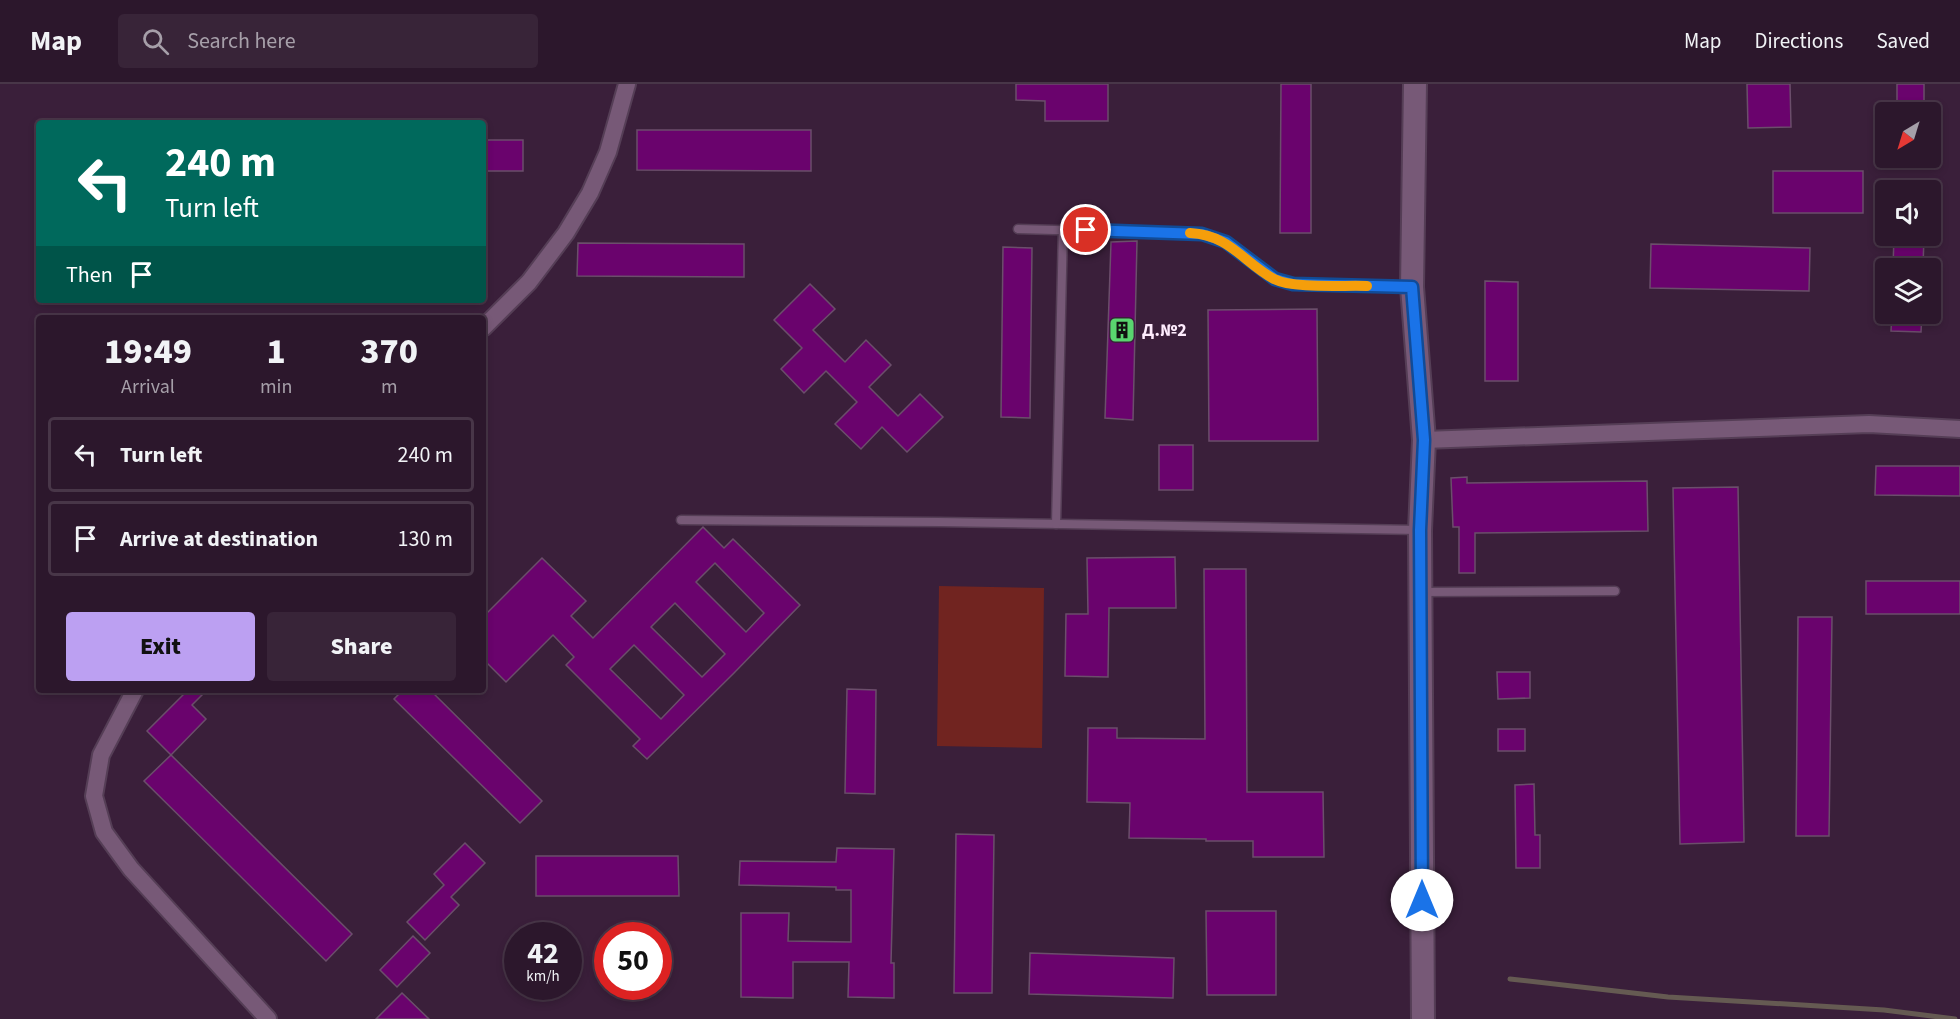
<!DOCTYPE html>
<html lang="en">
<head>
<meta charset="utf-8">
<style>
	:root { --surface:#2c172c; --page:#382438; --text:#f1f3f6; --muted:#a69fa9; --line:#483648; --accent:#bca0f2 }
	body { margin:0; font-family:"Source Sans 3",sans-serif; background:var(--page); color:var(--text); height:100vh; display:flex; flex-direction:column; font-size:22px; white-space:nowrap }
	* { box-sizing:border-box; margin:0 }
	p { font-size:20px; color:var(--muted) }
	.icon { flex:none; width:33px; height:33px; fill:none; stroke:currentColor; stroke-width:2; stroke-linecap:round; stroke-linejoin:round }
	.map { position:relative; flex:1; overflow:hidden }
	.details { position:absolute; left:36px; top:231px; width:450px; height:378px; display:flex; flex-direction:column; background:var(--surface); border-radius:6px; box-shadow:0 3px 9px #0003,0 0 0 2px var(--line) }
	.details>* { flex:none }
	.banner { position:absolute; left:36px; top:36px; width:450px; height:183px; border-radius:6px; box-shadow:0 3px 9px #0003,0 0 0 2px var(--line); background:#00695c; color:#fff; overflow:hidden }
	.needle { width:39px; rotate:218deg }
	.buttons { position:absolute; left:1875px; top:18px; display:grid; gap:12px }
	.buttons a { display:grid; place-items:center; width:66px; height:66px; border-radius:6px; background:var(--surface); box-shadow:0 3px 9px #0003,0 0 0 2px var(--line); font-size:30px }
	.speed { position:absolute; left:504px; top:838px; display:flex; gap:12px; font-size:30px; font-weight:700; text-align:center }
	.speed>* { display:grid; place-content:center; width:78px; height:78px; border-radius:50%; background:var(--surface); box-shadow:0 3px 9px #0003,0 0 0 2px var(--line); line-height:1 }
	.speed small { font-size:15px; font-weight:400 }
	.speed .limit { border:9px solid #d22; background:#fff; color:#111 }
	.pin { position:absolute; display:grid; place-items:center; width:51px; height:51px; color:#fff; margin:-26px; border:3px solid #fff; border-radius:50%; box-shadow:0 2px 6px #0007 }
	.me { position:absolute; width:66px; margin:-33px; rotate:0deg; stroke-linejoin:round; filter:drop-shadow(0 0 4px #0008) }
	.turn { display:flex; align-items:center; gap:21px; height:126px; padding:0 30px; font-size:27px }
	.turn .icon { width:78px; height:78px; stroke-width:2.5 }
	.turn b { display:block; font-size:42px; line-height:51px }
	.then { display:flex; align-items:center; height:57px; padding:0 30px; background:#0003; gap:12px; font-size:22px }
	.eta { display:flex; justify-content:space-evenly; align-items:center; height:102px; text-align:center }
	.eta b { font-size:36px; font-weight:800; line-height:42px }
	.action { display:flex; gap:12px; margin-top:auto; padding:12px 30px }
	.action a { flex:1; height:69px; border-radius:6px; background:var(--accent); color:#111; font-size:24px; font-weight:800; line-height:69px; text-align:center }
	.action a+a { background:var(--page); color:var(--text) }
	ul { padding:0; list-style:none }
	li { display:flex; align-items:center; gap:18px; height:75px; margin:0 12px 9px; padding:0 18px; border:3px solid var(--line); border-radius:6px }
	li div { flex:1 }
	li b { display:block; font-size:22px }
	li em { font-style:normal }
	header { display:flex; align-items:center; gap:36px; box-sizing:border-box; height:84px; padding:0 30px; background:var(--surface); border-bottom:2px solid var(--line) }
	header strong { font-size:28px }
	nav { display:flex; gap:33px; margin-inline-start:auto; font-size:21px }
	.search { width:420px; height:54px; background:var(--page); display:flex; align-items:center; gap:15px; box-sizing:border-box; padding:0 21px; border-radius:6px; color:var(--muted); font-size:22px }
	.map>svg:first-child { display:block }
	.green { fill:#712420 }
	.lines { fill:none; stroke-linecap:round; stroke-linejoin:round }
	.stream { stroke:#655a52; stroke-width:5 }
	.building { fill:#6a036d; stroke:#6b4e6b; stroke-width:1.5; fill-rule:evenodd }
	.lane-casing { stroke:#553e56; stroke-width:11 }
	.street-casing { stroke:#553e56; stroke-width:20 }
	.secondary-casing { stroke:#553e56; stroke-width:26 }
	.lane { stroke:#775977; stroke-width:8 }
	.street { stroke:#775977; stroke-width:16 }
	.secondary { stroke:#775977; stroke-width:22 }
	.route-casing { stroke:#114b97; stroke-width:15 }
	.route { stroke:#1a73e8; stroke-width:10 }
	.slow { stroke:#f59e0b; stroke-width:10 }
	.labels { text-anchor:middle; dominant-baseline:central; stroke-width:6; stroke-linejoin:round; paint-order:stroke }
	.poi-label { font-size:18px; font-weight:bold; fill:#feecfd; stroke:#3a1f3a; text-anchor:start }
</style>
</head>
<body>
<header>
<strong>Map</strong>
<div class="search"><svg class="icon" aria-label="search" viewBox="0 0 24 24"><circle cx="10" cy="10" r="6"/><path d="M15 15l6 6"/></svg>Search here</div>
<nav><a>Map</a><a>Directions</a><a>Saved</a></nav>
</header>
<div class="map">
<svg width="1960" height="935" viewBox="0 0 1960 935">
	<rect width="100%" height="100%" fill="#3a1f3a"/>
	<!-- green -->
	<polygon class="green" points="939,502 1044,504 1042,664 937,662"/>
	<g class="lines">
		<!-- stream -->
		<polyline class="stream" points="1510,895 1668,913 1884,926 1955,935"/>
	</g>
	<!-- building -->
	<g class="building">
		<polygon points="1016,0 1108,0 1108,37 1045,37 1045,17 1016,16"/>
		<polygon points="1281,0 1311,0 1311,149 1280,149"/>
		<polygon points="1747,0 1790,0 1791,43 1748,44"/>
		<rect x="1897" y="0" width="27" height="28"/>
		<polygon points="637,46 811,46 811,87 637,86"/>
		<rect x="483" y="56" width="40" height="31"/>
		<rect x="1773" y="87" width="90" height="42"/>
		<polygon points="1894,152 1924,152 1923,184 1893,184"/>
		<polygon points="1137,157 1133,336 1105,334 1111,158"/>
		<polygon points="578,159 744,160 744,193 577,192"/>
		<polygon points="1651,160 1810,164 1809,207 1650,204"/>
		<polygon points="1003,163 1032,164 1030,334 1001,333"/>
		<polygon points="1485,197 1518,198 1518,297 1485,297"/>
		<polygon points="810,200 835,225 813,246 845,278 866,256 891,281 869,303 898,332 920,310 943,333 907,368 882,343 861,365 835,340 857,318 826,287 804,309 781,285 802,264 774,236"/>
		<polygon points="1317,225 1318,357 1209,357 1208,226"/>
		<polygon points="1892,230 1922,230 1921,248 1891,247"/>
		<rect x="1159" y="361" width="34" height="45"/>
		<polygon points="1876,382 1960,382 1960,412 1875,411"/>
		<polygon points="1467,393 1467,399 1647,397 1648,447 1475,449 1475,489 1459,489 1459,443 1453,443 1451,394"/>
		<polygon points="1738,403 1744,758 1680,760 1673,404"/>
		<path d="M 703,443 L 724,464 L 733,455 L 800,521 L 734,589 L 647,675 L 633,662 L 640,655 L 566,581 L 574,573 L 553,551 L 506,598 L 483,575 L 483,533 L 542,474 L 586,517 L 571,532 L 593,554 ZM 715,479 L 764,529 L 746,548 L 696,498 ZM 675,519 L 725,570 L 702,593 L 651,543 ZM 634,561 L 684,611 L 661,635 L 610,585 Z"/>
		<polygon points="1175,473 1176,524 1109,524 1108,593 1065,592 1066,530 1088,530 1087,474"/>
		<polygon points="1204,485 1246,485 1247,708 1323,708 1324,773 1253,773 1253,757 1206,757 1206,755 1129,754 1130,719 1087,718 1088,644 1117,644 1117,654 1205,655"/>
		<rect x="1866" y="497" width="94" height="33"/>
		<polygon points="1798,533 1832,533 1829,752 1796,752"/>
		<polygon points="1497,588 1530,588 1530,614 1498,615"/>
		<polygon points="847,605 876,606 875,710 845,709"/>
		<polygon points="188,606 207,606 192,621 206,635 171,671 147,647"/>
		<polygon points="403,606 430,606 542,717 520,739 394,615"/>
		<rect x="1498" y="645" width="27" height="22"/>
		<polygon points="171,671 352,850 326,877 144,697"/>
		<polygon points="1534,700 1535,751 1540,751 1540,784 1516,784 1515,701"/>
		<polygon points="956,750 994,751 992,909 954,909"/>
		<polygon points="465,759 485,779 451,813 459,821 425,856 407,838 444,801 434,790"/>
		<polygon points="837,764 894,765 891,879 894,879 894,914 848,913 849,878 793,878 793,914 741,913 741,829 789,829 788,857 851,858 851,806 836,806 836,803 739,801 740,777 836,778"/>
		<polygon points="536,772 678,772 679,812 536,812"/>
		<polygon points="1206,827 1276,827 1276,911 1207,911"/>
		<polygon points="413,852 430,869 397,903 380,886"/>
		<polygon points="1030,869 1174,874 1173,914 1029,910"/>
		<polygon points="402,909 429,935 376,935"/>
	</g>
	<g class="lines">
		<defs>
			<g id="lane">
				<polyline points="1018,145 1202,150 1226,158 1275,195 1293,200 1411,203"/>
				<polyline points="681,436 939,438 1420,446"/>
				<polyline points="1056,440 1063,145"/>
				<polyline points="1422,508 1615,507"/>
			</g>
			<g id="street">
				<polyline points="483,244 529,198 566,149 590,109 608,68 627,0"/>
				<polyline points="1424,356 1869,340 1960,345"/>
				<polyline points="135,606 101,671 94,712 104,748 131,785 268,935"/>
			</g>
			<polyline id="secondary" points="1415,0 1412,203 1424,356 1420,446 1423,935"/>
		</defs>
		<!-- lane casing -->
		<use href="#lane" class="lane-casing"/>
		<!-- street casing -->
		<use href="#street" class="street-casing"/>
		<!-- secondary casing -->
		<use href="#secondary" class="secondary-casing"/>
		<!-- lane -->
		<use href="#lane" class="lane"/>
		<!-- street -->
		<use href="#street" class="street"/>
		<!-- secondary -->
		<use href="#secondary" class="secondary"/>
	</g>
	<g class="lines">
		<defs>
			<polyline id="route" points="1086,146 1202,150 1226,158 1275,195 1293,200 1412,203 1424,356 1420,446 1422,816"/>
		</defs>
		<!-- route casing -->
		<use href="#route" class="route-casing"/>
		<!-- route -->
		<use href="#route" class="route"/>
		<!-- slow -->
		<path class="slow" d="M 1190,149 C 1230,151 1243,178 1274,195 C 1294,205 1344,201 1367,202"/>
	</g>
	<!-- icons -->
	<defs>
		<symbol id="building-square" viewBox="-11 -11 22 22"><rect x="-9" y="-9" width="18" height="18" rx="4" fill="#59d56f" stroke="#3a1f3a"/><path d="M-4-6H4V6H1V3H-1V6H-4ZM-2.5-4.3h1.7v1.8h-1.7ZM.8-4.3h1.7v1.8H.8ZM-2.5-1h1.7V.8h-1.7ZM.8-1h1.7V.8H.8Z" fill="#111"/></symbol>
	</defs>
	<g fill-rule="evenodd">
		<use href="#building-square" x="1107" y="231" width="30" height="30"/>
	</g>
	<g class="labels">
		<!-- poi labels -->
		<g class="poi-label">
			<text x="1142" y="246">Д.№2</text>
		</g>
	</g>
</svg>
<div class="buttons">
<a><svg class="needle" viewBox="-14 -14 28 28"><path d="M0-13l5 13h-10z" fill="#e53935"/><path d="M0 13l5-13h-10z" fill="#a69fa9"/></svg></a>
<a><svg class="icon" aria-label="sound" viewBox="0 0 24 24"><path d="M4 9h4l5-4v14l-5-4H4zM17 9q2 3 0 6"/></svg></a>
<a><svg class="icon" aria-label="layers" viewBox="0 0 24 24"><path d="M12 4l9 5-9 5-9-5zM3 14l9 5 9-5"/></svg></a>
</div>
<div class="speed"><div>42<small>km/h</small></div><div class="limit">50</div></div>
<div class="pin" style="left:1086px;top:146px;background:#d93025"><svg class="icon" aria-label="arrive" viewBox="0 0 24 24"><path d="M6 21V4h12l-3 4 3 4H6"/></svg></div>
<svg class="me" style="left:1422px;top:816px" viewBox="-20 -20 40 40"><circle r="19" fill="#fff"/><path d="M0-13L10 11 0 6-10 11z" fill="#1a73e8"/></svg>
<div class="banner">
<div class="turn"><svg class="icon" aria-label="left" viewBox="0 0 24 24"><path d="M17 20v-9H6M10 6l-5 5 5 5"/></svg><div><b>240 m</b>Turn left</div></div>
<div class="then">Then<svg class="icon" aria-label="arrive" viewBox="0 0 24 24"><path d="M6 21V4h12l-3 4 3 4H6"/></svg></div>
</div>
<section class="details">
<div class="eta">
<div><b>19:49</b><p>Arrival</p></div>
<div><b>1</b><p>min</p></div>
<div><b>370</b><p>m</p></div>
</div>
<ul>
<li><svg class="icon" aria-label="left" viewBox="0 0 24 24"><path d="M17 20v-9H6M10 6l-5 5 5 5"/></svg><div><b>Turn left</b></div><em>240 m</em></li>
<li><svg class="icon" aria-label="arrive" viewBox="0 0 24 24"><path d="M6 21V4h12l-3 4 3 4H6"/></svg><div><b>Arrive at destination</b></div><em>130 m</em></li>
</ul>
<div class="action"><a>Exit</a><a>Share</a></div>
</section>
</div>
</body>
</html>
